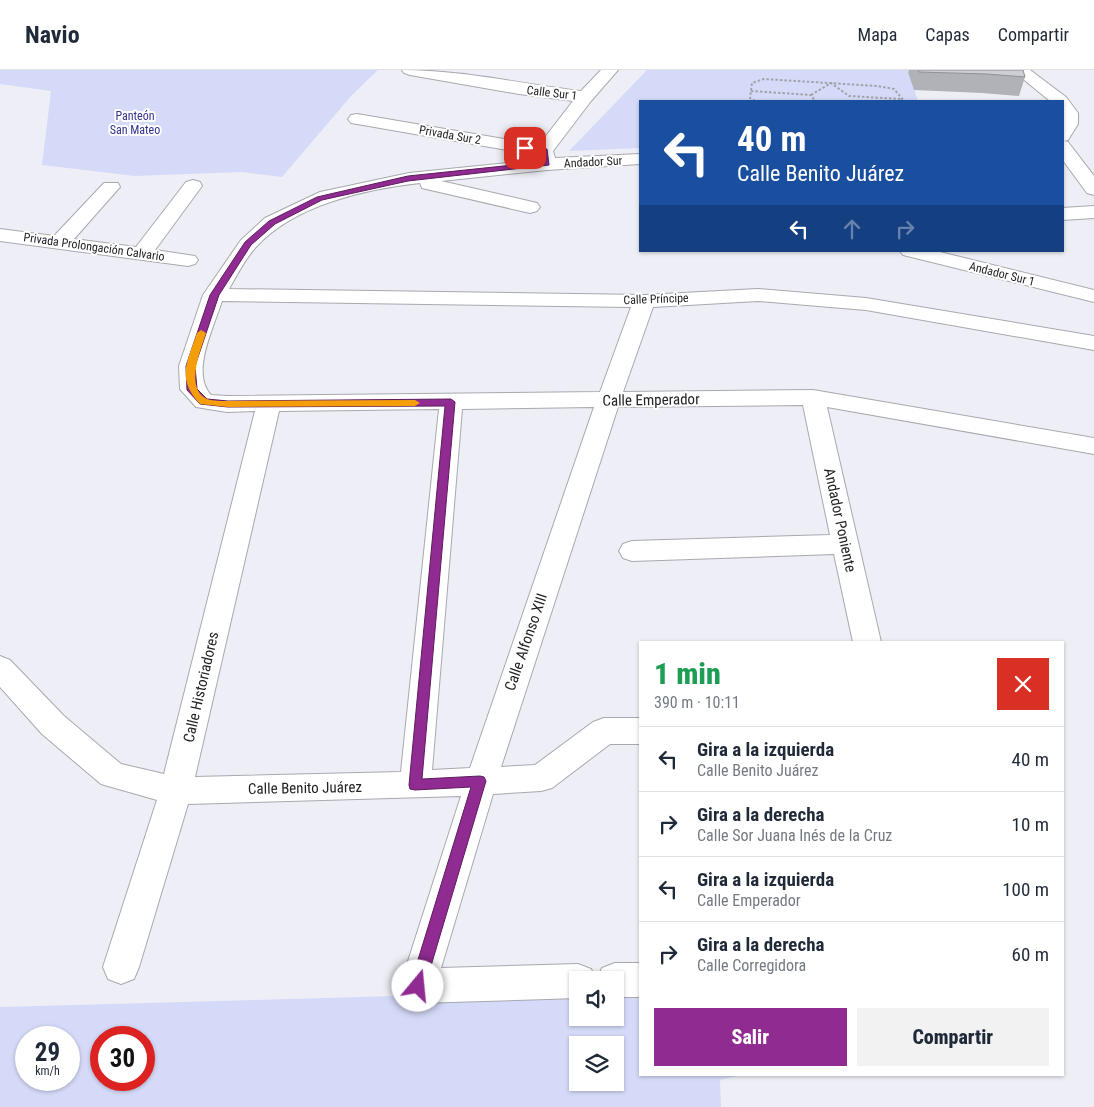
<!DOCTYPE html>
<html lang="es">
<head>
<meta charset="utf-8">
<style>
	:root { --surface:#fff; --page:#f2f2f3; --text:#1f2937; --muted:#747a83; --line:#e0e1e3; --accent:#902b91 }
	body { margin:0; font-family:"Roboto Condensed",sans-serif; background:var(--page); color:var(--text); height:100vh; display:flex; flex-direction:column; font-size:19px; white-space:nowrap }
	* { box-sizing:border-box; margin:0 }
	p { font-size:16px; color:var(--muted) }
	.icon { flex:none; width:28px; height:28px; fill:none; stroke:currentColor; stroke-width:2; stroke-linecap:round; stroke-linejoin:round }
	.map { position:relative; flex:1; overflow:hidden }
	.panel { position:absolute; left:639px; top:571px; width:425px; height:435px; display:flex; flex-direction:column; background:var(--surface); border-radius:0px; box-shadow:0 1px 4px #0004 }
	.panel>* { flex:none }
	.banner { position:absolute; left:639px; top:30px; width:425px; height:152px; border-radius:0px; box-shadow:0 1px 4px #0004; background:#1a4fa0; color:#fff; overflow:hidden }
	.controls { position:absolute; left:569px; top:901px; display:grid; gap:10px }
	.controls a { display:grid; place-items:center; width:55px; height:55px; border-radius:0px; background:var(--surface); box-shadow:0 1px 4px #0004; font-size:25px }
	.speed { position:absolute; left:15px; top:956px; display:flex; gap:10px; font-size:25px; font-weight:700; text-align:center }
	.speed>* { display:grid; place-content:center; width:65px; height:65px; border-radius:50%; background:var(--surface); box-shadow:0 1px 4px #0004; line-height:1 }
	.speed small { font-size:12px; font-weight:400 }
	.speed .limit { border:8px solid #d22; background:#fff; color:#111 }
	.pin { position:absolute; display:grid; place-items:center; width:42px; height:42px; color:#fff; margin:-21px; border-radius:10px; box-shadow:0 2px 8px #0006 }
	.me { position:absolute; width:55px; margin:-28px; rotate:17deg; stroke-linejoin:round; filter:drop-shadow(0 0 4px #0008) }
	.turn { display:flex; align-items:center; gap:18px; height:105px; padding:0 15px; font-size:22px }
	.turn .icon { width:65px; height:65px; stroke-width:2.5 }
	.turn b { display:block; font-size:35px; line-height:42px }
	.lanes { display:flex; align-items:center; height:48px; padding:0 15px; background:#0003; justify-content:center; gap:25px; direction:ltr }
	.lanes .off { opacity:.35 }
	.round { display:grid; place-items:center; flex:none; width:52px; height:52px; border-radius:0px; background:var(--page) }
	.headline { display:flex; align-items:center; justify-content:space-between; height:85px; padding:0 15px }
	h1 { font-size:30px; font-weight:800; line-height:38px; color:#1e9e55 }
	.cta { display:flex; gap:10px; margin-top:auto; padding:10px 15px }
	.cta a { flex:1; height:58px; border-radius:0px; background:var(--accent); color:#fff; font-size:20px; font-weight:800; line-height:58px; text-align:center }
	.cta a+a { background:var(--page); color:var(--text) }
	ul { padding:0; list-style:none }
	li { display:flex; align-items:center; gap:15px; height:65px; padding:0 15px; border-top:1px solid var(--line) }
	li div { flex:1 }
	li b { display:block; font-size:19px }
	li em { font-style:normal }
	header { display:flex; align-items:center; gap:30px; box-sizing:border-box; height:70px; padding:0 25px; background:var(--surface); border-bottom:1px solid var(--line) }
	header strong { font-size:24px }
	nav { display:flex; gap:28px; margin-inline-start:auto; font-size:18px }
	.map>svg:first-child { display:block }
	.green { fill:#d5daf8; fill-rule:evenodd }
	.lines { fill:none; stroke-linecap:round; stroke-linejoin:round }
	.minor-casing { stroke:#a7a9af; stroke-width:2 }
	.path { stroke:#a2a3a9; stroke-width:2; stroke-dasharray:2.5 2; stroke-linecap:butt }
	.minor { fill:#fff; fill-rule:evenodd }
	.wall { fill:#b0b2b7 }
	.building { fill:#cdcfd5; stroke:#909195 }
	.route { fill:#902b91; stroke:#5e1c5e }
	.slow { fill:#f59e0b }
	.labels { text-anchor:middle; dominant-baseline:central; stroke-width:4; stroke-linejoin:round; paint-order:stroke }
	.far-street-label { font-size:12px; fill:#232326; stroke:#fff }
	.far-park-label { font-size:12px; fill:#32318c; stroke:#fff }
	.street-label { font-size:15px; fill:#232326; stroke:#fff }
</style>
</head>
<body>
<header>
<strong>Navio</strong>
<nav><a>Mapa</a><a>Capas</a><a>Compartir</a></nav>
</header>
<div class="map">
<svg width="1094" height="1037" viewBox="0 0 1094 1037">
	<rect width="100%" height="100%" fill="#eeeff6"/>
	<!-- green -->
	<g class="green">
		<polygon points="0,0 378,0 352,25 282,107 241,102 135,106 42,95 51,21 0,14"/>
		<polygon points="647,0 908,0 918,31 640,31 640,78 569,81"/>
		<path d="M 615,920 L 640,920 L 640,1005 L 741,1005 L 720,1010 L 721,1037 L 0,1037 L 0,937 L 577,921 L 578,948 L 615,948 ZM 26,968 L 69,968 L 69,1010 L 26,1010 ZM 101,968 L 144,968 L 144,1010 L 101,1010 ZM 578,975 L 615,975 L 615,1012 L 578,1012 Z"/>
	</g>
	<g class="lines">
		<defs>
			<g id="minor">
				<path d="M 402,0 C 462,0 521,14 581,21 L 601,0 L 618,0 L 591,31 L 553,81 L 555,88 L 640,84 L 640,94 L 547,100 L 441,111 L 537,133 L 540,137 L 537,141 L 530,143 L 422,118 L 420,113 C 365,119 294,135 256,177 C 245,189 237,205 229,219 L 644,225 L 758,219 L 866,228 L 1094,266 L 1094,280 L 866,240 L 758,231 L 653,237 L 623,322 L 813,320 L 1094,368 L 1094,384 L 827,337 L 881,572 L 853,572 L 834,484 L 632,491 L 623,488 L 619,481 L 623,474 L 632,471 L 830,465 L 803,335 L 618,337 L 501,697 L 535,695 L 593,652 L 604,648 L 640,648 L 640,674 L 610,674 L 552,718 L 541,721 L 493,724 L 441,898 L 578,894 L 591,899 L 596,910 L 578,910 L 578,928 L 418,933 L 405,928 L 400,916 L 461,726 L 188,734 L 139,897 L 134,909 L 121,914 L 108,909 L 103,897 L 157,730 L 101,714 L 42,664 L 0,617 L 0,586 L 10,590 L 64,646 L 121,694 L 164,704 L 255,341 L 227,342 L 196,337 L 180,319 L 179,296 L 203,225 L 241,170 L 265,148 L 320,122 L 409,103 L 537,90 L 536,85 L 357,54 L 351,53 L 348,49 L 351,45 L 357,44 L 539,75 L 573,31 L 519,24 L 410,5 L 404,3 ZM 222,231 L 631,237 L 600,322 L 227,326 L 211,325 C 190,303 214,257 222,231 ZM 594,337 L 470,698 L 432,700 L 462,339 ZM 439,339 L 401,702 L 195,707 L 279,341 Z"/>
				<polygon points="1012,0 1030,0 1066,27 1078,43 1078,54 1068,70 1064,71 1068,72 1094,106 1094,125 1087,123 1062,89 1062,31 1050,31"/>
				<polygon points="193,110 200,112 202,116 155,180 195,186 198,190 195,194 188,196 0,171 0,159 54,166 104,113 118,113 120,117 74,169 136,177 186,112"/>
				<polygon points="1094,136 1094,148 1062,150 1062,138"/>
				<polygon points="900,181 936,181 1094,220 1094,232 903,185"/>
				<polygon points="615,893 640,893 640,927 615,927 615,910 597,910 602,898"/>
			</g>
		</defs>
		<!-- minor casing -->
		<use href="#minor" class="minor-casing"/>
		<!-- path -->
		<g class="path">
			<polyline points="751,21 811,25 815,31"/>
			<polyline points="811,25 831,13 849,26 902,29"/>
			<polyline points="755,31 750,28 752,13 764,9 877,16 894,19 904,31"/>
		</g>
		<!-- minor -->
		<use href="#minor" class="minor"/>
	</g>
	<!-- wall -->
	<polygon class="wall" points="909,0 1023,0 1025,7 1019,26 982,23 914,20 908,2"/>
	<!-- building -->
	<polygon class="building" points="918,0 1023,0 1025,7 987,4 919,2"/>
	<!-- route -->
	<polygon class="route" points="525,75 547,79 549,95 408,111 322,130 275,154 251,175 219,225 195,296 197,319 207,329 228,331 451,329 455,332 422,709 480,706 484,707 486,711 425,916 423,921 418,923 413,921 410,916 471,717 415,720 410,719 409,715 445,336 228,337 200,334 187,320 186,296 210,225 245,172 269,151 317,127 408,106 542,92 540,83 522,79 521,78"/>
	<!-- slow -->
	<path class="slow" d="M 201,260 L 206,263 C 201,279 184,319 207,329 C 213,331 222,331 228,331 L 415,330 L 420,333 L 415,336 L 228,337 L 200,334 C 176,308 187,293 197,263 Z"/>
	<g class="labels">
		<!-- far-street labels -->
		<g class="far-street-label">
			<text transform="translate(552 23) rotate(7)">Calle Sur 1</text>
			<text transform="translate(450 65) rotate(10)">Privada Sur 2</text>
			<text transform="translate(593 92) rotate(-3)">Andador Sur</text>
			<text transform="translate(94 177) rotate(8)">Privada Prolongación Calvario</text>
			<text transform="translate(1002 204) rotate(14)">Andador Sur 1</text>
			<text transform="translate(656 229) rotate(-2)">Calle Príncipe</text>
		</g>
		<!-- far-park labels -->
		<g class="far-park-label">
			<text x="135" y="46">Panteón<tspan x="135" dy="14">San Mateo</tspan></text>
		</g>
		<!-- street labels -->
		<g class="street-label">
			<text transform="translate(651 330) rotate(-1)">Calle Emperador</text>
			<text transform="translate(840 450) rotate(78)">Andador Poniente</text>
			<text transform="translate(526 572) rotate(-71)">Calle Alfonso XIII</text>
			<text transform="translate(201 617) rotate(-77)">Calle Historiadores</text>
			<text transform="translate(305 718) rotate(-1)">Calle Benito Juárez</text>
		</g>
	</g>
</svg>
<div class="controls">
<a><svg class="icon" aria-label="sound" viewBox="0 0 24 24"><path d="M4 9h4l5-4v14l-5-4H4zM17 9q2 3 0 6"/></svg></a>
<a><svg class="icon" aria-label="layers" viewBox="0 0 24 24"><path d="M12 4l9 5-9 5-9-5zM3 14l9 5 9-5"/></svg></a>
</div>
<div class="speed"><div>29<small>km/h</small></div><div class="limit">30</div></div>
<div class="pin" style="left:525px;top:78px;background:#d93025"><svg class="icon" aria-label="arrive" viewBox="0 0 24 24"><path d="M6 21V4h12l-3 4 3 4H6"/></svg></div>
<svg class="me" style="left:418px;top:916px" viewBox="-20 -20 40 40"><circle r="19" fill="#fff"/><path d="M0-13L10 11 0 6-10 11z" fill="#902b91"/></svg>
<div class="banner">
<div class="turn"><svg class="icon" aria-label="left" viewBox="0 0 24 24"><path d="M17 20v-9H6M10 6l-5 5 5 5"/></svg><div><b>40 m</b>Calle Benito Juárez</div></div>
<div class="lanes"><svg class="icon" aria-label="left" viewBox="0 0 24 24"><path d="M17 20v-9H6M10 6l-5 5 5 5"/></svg><svg class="icon off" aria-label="ahead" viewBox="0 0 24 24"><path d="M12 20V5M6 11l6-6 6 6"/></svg><svg class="icon off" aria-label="right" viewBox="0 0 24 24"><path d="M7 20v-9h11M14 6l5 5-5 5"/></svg></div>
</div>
<section class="panel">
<div class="headline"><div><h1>1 min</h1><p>390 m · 10:11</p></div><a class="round" style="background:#d93025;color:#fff"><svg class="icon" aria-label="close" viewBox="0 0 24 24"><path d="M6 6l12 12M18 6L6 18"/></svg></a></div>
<ul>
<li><svg class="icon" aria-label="left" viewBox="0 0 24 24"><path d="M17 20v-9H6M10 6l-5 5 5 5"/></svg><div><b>Gira a la izquierda</b><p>Calle Benito Juárez</p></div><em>40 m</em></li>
<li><svg class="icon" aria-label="right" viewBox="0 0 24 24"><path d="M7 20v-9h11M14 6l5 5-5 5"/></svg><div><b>Gira a la derecha</b><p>Calle Sor Juana Inés de la Cruz</p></div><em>10 m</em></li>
<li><svg class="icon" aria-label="left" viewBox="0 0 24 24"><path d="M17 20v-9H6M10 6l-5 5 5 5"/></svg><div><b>Gira a la izquierda</b><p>Calle Emperador</p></div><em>100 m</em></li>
<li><svg class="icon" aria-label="right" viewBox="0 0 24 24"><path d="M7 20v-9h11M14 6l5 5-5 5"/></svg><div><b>Gira a la derecha</b><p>Calle Corregidora</p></div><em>60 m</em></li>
</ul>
<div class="cta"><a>Salir</a><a>Compartir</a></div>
</section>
</div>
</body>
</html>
